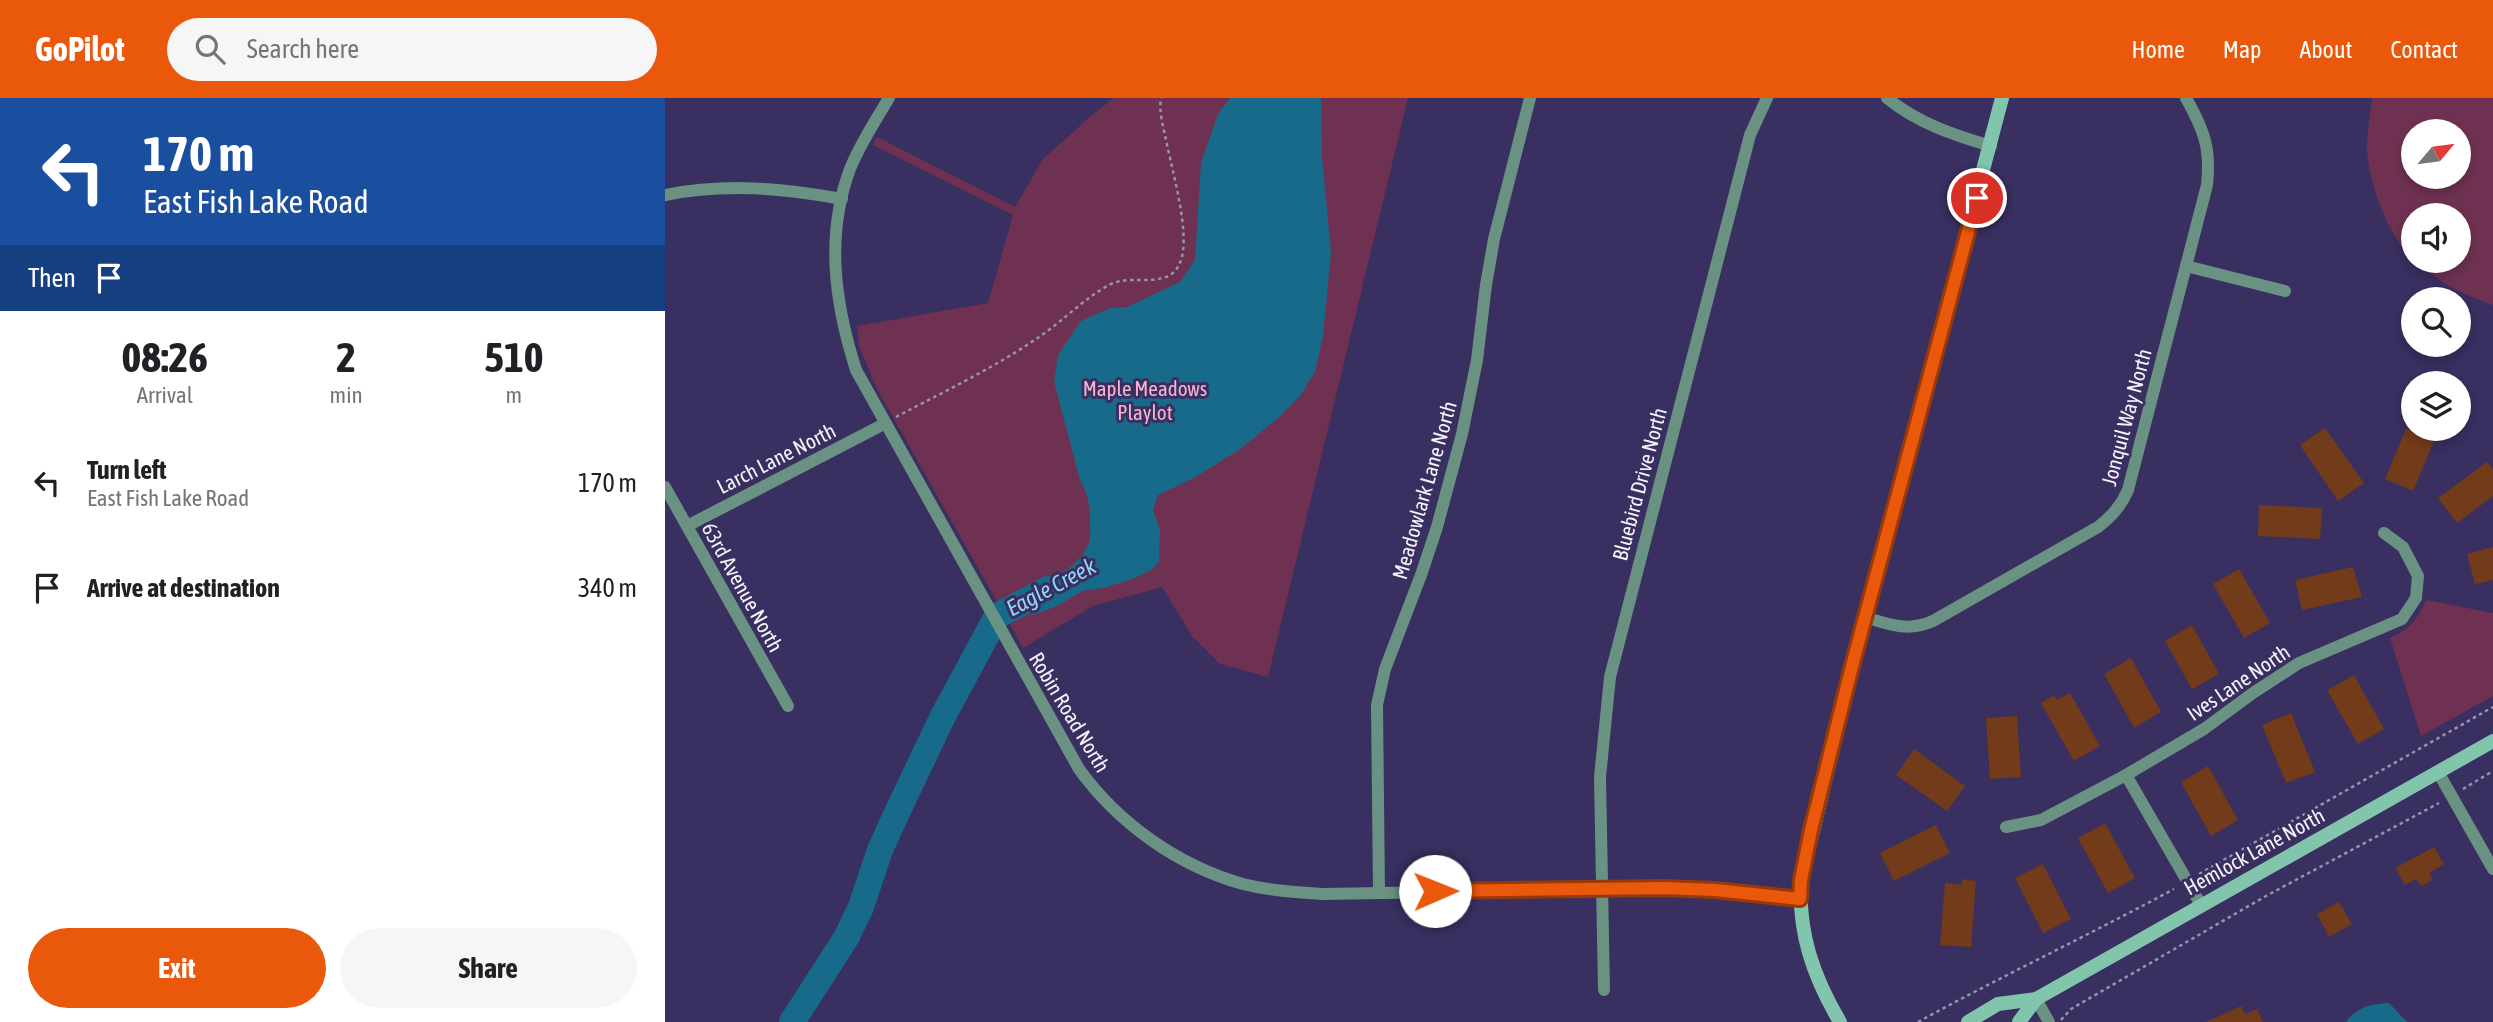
<!DOCTYPE html>
<html lang="en">
<head>
<meta charset="utf-8">
<style>
	:root { --surface:#fff; --page:#f6f6f6; --text:#202124; --muted:#757577; --accent:#ea580c }
	body { margin:0; font-family:"Asap Condensed",sans-serif; background:var(--page); color:var(--text); height:100vh; display:flex; flex-direction:column; font-size:26px; white-space:nowrap }
	* { box-sizing:border-box; margin:0 }
	p { font-size:23px; color:var(--muted) }
	.icon { flex:none; width:38px; height:38px; fill:none; stroke:currentColor; stroke-width:2; stroke-linecap:round; stroke-linejoin:round }
	.map { position:relative; flex:1; overflow:hidden }
	.panel { display:flex; flex-direction:column; background:var(--surface); width:665px }
	.panel>* { flex:none }
	.top-card { background:#1a4fa0; color:#fff; overflow:hidden }
	.needle { width:46px; rotate:61deg }
	.tools { position:absolute; left:1736px; top:21px; display:grid; gap:14px }
	.tools a { display:grid; place-items:center; width:70px; height:70px; border-radius:50%; background:var(--surface); box-shadow:0 4px 10px #0003; font-size:35px }
	.pin { position:absolute; display:grid; place-items:center; width:60px; height:60px; color:#fff; margin:-30px; border:4px solid #fff; border-radius:50%; box-shadow:0 2px 7px #0007 }
	.me { position:absolute; width:77px; margin:-38px; rotate:89deg; stroke-linejoin:round; filter:drop-shadow(0 0 5px #0008) }
	.turn { display:flex; align-items:center; gap:24px; height:147px; padding:0 28px; font-size:32px }
	.turn .icon { width:91px; height:91px; stroke-width:2.5 }
	.turn b { display:block; font-size:49px; line-height:60px }
	.then { display:flex; align-items:center; height:66px; padding:0 28px; background:#0003; gap:14px; font-size:26px }
	.eta { display:flex; justify-content:space-evenly; align-items:center; height:119px; text-align:center }
	.eta b { font-size:42px; font-weight:700; line-height:49px }
	.cta { display:flex; gap:14px; margin-top:auto; padding:14px 28px }
	.cta a { flex:1; height:80px; border-radius:42px; background:var(--accent); color:#fff; font-size:28px; font-weight:700; line-height:80px; text-align:center }
	.cta a+a { background:var(--page); color:var(--text) }
	ul { padding:0; list-style:none }
	li { display:flex; align-items:center; gap:21px; height:105px; padding:0 28px }
	li div { flex:1 }
	li b { display:block; font-size:26px }
	li em { font-style:normal }
	header { display:flex; align-items:center; gap:42px; box-sizing:border-box; height:98px; padding:0 35px; background:var(--accent); color:#fff }
	header strong { font-size:33px }
	nav { display:flex; gap:38px; margin-inline-start:auto; font-size:24px }
	.search { width:490px; height:63px; background:var(--page); display:flex; align-items:center; gap:18px; box-sizing:border-box; padding:0 24px; border-radius:38px; color:var(--muted); font-size:26px }
	main { display:flex; flex:1; min-height:0 }
	.map>svg:first-child { display:block }
	.green { fill:#6f3151; fill-rule:evenodd }
	.water { fill:#186a8a }
	.lines { fill:none; stroke-linecap:round; stroke-linejoin:round }
	.river { stroke:#186a8a; stroke-width:26 }
	.building { fill:#723b19 }
	.path { stroke:#9893ae; stroke-width:2.5; stroke-dasharray:3.5 3.5; stroke-linecap:butt }
	.street { stroke:#699283; stroke-width:12 }
	.secondary { stroke:#82c5ad; stroke-width:14 }
	.route-casing { stroke:#983908; stroke-width:18 }
	.route { stroke:#ea580c; stroke-width:12 }
	.labels { text-anchor:middle; dominant-baseline:central; stroke-width:6; stroke-linejoin:round; paint-order:stroke }
	.park-label { font-size:21px; fill:#f6b4d2; stroke:#392f60 }
	.street-label { font-size:21px; fill:#f5f4fa; stroke:#392f60 }
	.water-label { font-size:23px; font-style:italic; fill:#90d6f8; stroke:#392f60 }
</style>
</head>
<body>
<header>
<strong>GoPilot</strong>
<div class="search"><svg class="icon" aria-label="search" viewBox="0 0 24 24"><circle cx="10" cy="10" r="6"/><path d="M15 15l6 6"/></svg>Search here</div>
<nav><a>Home</a><a>Map</a><a>About</a><a>Contact</a></nav>
</header>
<main>
<section class="panel">
<div class="top-card">
<div class="turn"><svg class="icon" aria-label="left" viewBox="0 0 24 24"><path d="M17 20v-9H6M10 6l-5 5 5 5"/></svg><div><b>170 m</b>East Fish Lake Road</div></div>
<div class="then">Then<svg class="icon" aria-label="arrive" viewBox="0 0 24 24"><path d="M6 21V4h12l-3 4 3 4H6"/></svg></div>
</div>
<div class="eta">
<div><b>08:26</b><p>Arrival</p></div>
<div><b>2</b><p>min</p></div>
<div><b>510</b><p>m</p></div>
</div>
<ul>
<li><svg class="icon" aria-label="left" viewBox="0 0 24 24"><path d="M17 20v-9H6M10 6l-5 5 5 5"/></svg><div><b>Turn left</b><p>East Fish Lake Road</p></div><em>170 m</em></li>
<li><svg class="icon" aria-label="arrive" viewBox="0 0 24 24"><path d="M6 21V4h12l-3 4 3 4H6"/></svg><div><b>Arrive at destination</b></div><em>340 m</em></li>
</ul>
<div class="cta"><a>Exit</a><a>Share</a></div>
</section>
<div class="map">
<svg width="1828" height="924" viewBox="0 0 1828 924">
	<rect width="100%" height="100%" fill="#392f60"/>
	<!-- green -->
	<g class="green">
		<polygon points="449,0 743,0 603,579 555,566 527,538 497,489 428,508 358,550 211,289 194,248 192,228 323,205 348,117 208,47 212,39 350,109 378,61 427,17"/>
		<path d="M 1707,0 L 1828,0 L 1828,207 C 1798,197 1774,184 1750,163 L 1794,163 L 1794,117 L 1748,117 L 1748,161 C 1723,138 1703,84 1702,50 C 1702,34 1705,16 1707,0 ZM 1794,33 L 1794,79 L 1748,79 L 1748,33 Z"/>
		<path d="M 1761,502 L 1828,515 L 1828,598 L 1756,638 L 1725,540 C 1743,533 1754,520 1761,502 Z"/>
	</g>
	<!-- water -->
	<g class="water">
		<path d="M 565,0 L 656,0 L 657,60 L 666,154 L 658,238 L 650,274 L 635,298 L 612,321 L 574,352 L 529,380 L 493,397 L 488,412 L 495,433 L 494,464 L 486,472 L 468,481 L 438,490 L 417,493 L 394,507 L 369,517 L 352,508 L 359,492 C 383,483 414,471 424,445 C 426,439 425,430 425,424 C 425,408 423,396 415,382 L 389,284 L 393,257 L 416,223 L 445,210 L 462,209 L 515,184 L 530,162 L 536,65 L 553,16 Z"/>
		<path d="M 1724,905 L 1742,924 L 1681,924 C 1691,909 1706,906 1724,905 Z"/>
	</g>
	<g class="lines">
		<!-- river -->
		<polyline class="river" points="127,924 181,840 196,809 215,752 229,721 277,620 332,518 383,491"/>
	</g>
	<!-- building -->
	<g class="building">
		<polygon points="1660,330 1699,385 1673,403 1635,347"/>
		<polygon points="1741,331 1760,331 1772,336 1748,393 1720,381"/>
		<polygon points="1822,364 1828,372 1828,398 1792,425 1773,400"/>
		<polygon points="1594,407 1657,410 1655,441 1593,438"/>
		<polygon points="1828,449 1828,482 1810,486 1802,456"/>
		<polygon points="1688,469 1697,499 1637,512 1630,482"/>
		<polygon points="1574,471 1605,525 1579,540 1548,486"/>
		<polygon points="1527,527 1554,576 1527,591 1500,543"/>
		<polygon points="1466,560 1496,614 1469,630 1439,576"/>
		<polygon points="1689,577 1719,631 1693,646 1662,592"/>
		<polygon points="1405,595 1435,648 1409,663 1376,605 1389,597 1392,602"/>
		<polygon points="1626,615 1650,674 1621,685 1597,627"/>
		<polygon points="1352,618 1356,679 1325,681 1321,620"/>
		<polygon points="1249,651 1300,688 1282,713 1231,677"/>
		<polygon points="1543,668 1573,722 1546,738 1516,684"/>
		<polygon points="1440,725 1470,780 1443,795 1413,740"/>
		<polygon points="1271,727 1285,755 1229,783 1215,755"/>
		<polygon points="1769,749 1779,766 1764,775 1768,782 1756,788 1751,781 1740,787 1730,770"/>
		<polygon points="1378,766 1406,821 1378,835 1350,780"/>
		<polygon points="1297,781 1311,783 1306,849 1275,847 1280,785 1297,787"/>
		<polygon points="1674,804 1687,826 1664,839 1652,816"/>
		<polygon points="1576,908 1580,916 1592,911 1598,924 1541,924"/>
	</g>
	<g class="lines">
		<!-- path -->
		<g class="path">
			<path d="M 231,319 C 278,294 327,271 371,241 C 396,225 418,201 444,187 C 469,173 512,198 518,153 C 522,122 506,68 500,37 C 497,25 494,11 496,0"/>
			<polyline points="1798,691 1828,673"/>
			<polyline points="1534,776 1828,609"/>
			<polyline points="1396,922 1406,911 1601,798 1774,705"/>
			<path d="M 1253,924 C 1337,878 1424,837 1509,791"/>
		</g>
		<!-- street -->
		<g class="street">
			<path d="M 224,0 C 210,23 195,46 185,71 C 160,138 170,206 191,272 L 414,671 C 453,725 513,768 578,786 C 605,793 632,794 659,796 L 999,790 L 1050,792 L 1135,801"/>
			<path d="M 1222,0 C 1253,25 1288,37 1326,48"/>
			<path d="M 0,97 C 60,85 117,90 177,101"/>
			<polyline points="1521,168 1620,193"/>
			<polyline points="0,389 123,608"/>
			<polyline points="22,428 219,326"/>
			<path d="M 1200,519 C 1225,527 1243,534 1268,523 L 1433,429 C 1447,418 1456,408 1463,392 L 1542,87 C 1546,50 1539,32 1521,0"/>
			<polyline points="1773,674 1828,771"/>
			<polyline points="1461,677 1536,807"/>
			<polyline points="1341,729 1376,722 1461,677 1539,631 1588,595 1634,565 1737,521 1751,500 1753,478 1738,449 1719,435"/>
			<polyline points="714,794 712,607 720,571 756,477 772,429 797,336 812,262 821,187 829,141 865,0"/>
			<polyline points="939,892 935,679 945,579 1085,37 1102,0"/>
			<polyline points="1371,901 1384,924"/>
		</g>
		<!-- secondary -->
		<g class="secondary">
			<path d="M 1175,924 C 1148,878 1133,835 1136,782 L 1200,519 L 1337,0"/>
			<polyline points="1303,924 1333,906 1371,901 1828,643"/>
			<polyline points="1354,924 1371,901"/>
		</g>
	</g>
	<g class="lines">
		<defs>
			<polyline id="route" points="770,793 999,790 1050,792 1135,801 1136,782 1146,732 1186,572 1312,100"/>
		</defs>
		<!-- route casing -->
		<use href="#route" class="route-casing"/>
		<!-- route -->
		<use href="#route" class="route"/>
	</g>
	<g class="labels">
		<!-- park labels -->
		<g class="park-label">
			<text x="480" y="290">Maple Meadows<tspan x="480" dy="24">Playlot</tspan></text>
		</g>
		<!-- street labels -->
		<g class="street-label">
			<text transform="translate(1461 319) rotate(-75)">Jonquil Way North</text>
			<text transform="translate(111 360) rotate(-27)">Larch Lane North</text>
			<text transform="translate(974 386) rotate(-75)">Bluebird Drive North</text>
			<text transform="translate(759 392) rotate(-74)">Meadowlark Lane North</text>
			<text transform="translate(78 489) rotate(61)">63rd Avenue North</text>
			<text transform="translate(1573 584) rotate(-34)">Ives Lane North</text>
			<text transform="translate(405 614) rotate(59)">Robin Road North</text>
			<text transform="translate(1589 753) rotate(-29)">Hemlock Lane North</text>
		</g>
		<!-- water labels -->
		<g class="water-label">
			<text transform="translate(386 489) rotate(-28)">Eagle Creek</text>
		</g>
	</g>
</svg>
<div class="tools">
<a><svg class="needle" viewBox="-14 -14 28 28"><path d="M0-13l5 13h-10z" fill="#e53935"/><path d="M0 13l5-13h-10z" fill="#757577"/></svg></a>
<a><svg class="icon" aria-label="sound" viewBox="0 0 24 24"><path d="M4 9h4l5-4v14l-5-4H4zM17 9q2 3 0 6"/></svg></a>
<a><svg class="icon" aria-label="search" viewBox="0 0 24 24"><circle cx="10" cy="10" r="6"/><path d="M15 15l6 6"/></svg></a>
<a><svg class="icon" aria-label="layers" viewBox="0 0 24 24"><path d="M12 4l9 5-9 5-9-5zM3 14l9 5 9-5"/></svg></a>
</div>
<div class="pin" style="left:1312px;top:100px;background:#d93025"><svg class="icon" aria-label="arrive" viewBox="0 0 24 24"><path d="M6 21V4h12l-3 4 3 4H6"/></svg></div>
<svg class="me" style="left:770px;top:793px" viewBox="-20 -20 40 40"><circle r="19" fill="#fff"/><path d="M0-13L10 11 0 6-10 11z" fill="#ea580c"/></svg>
</div>
</main>
</body>
</html>
